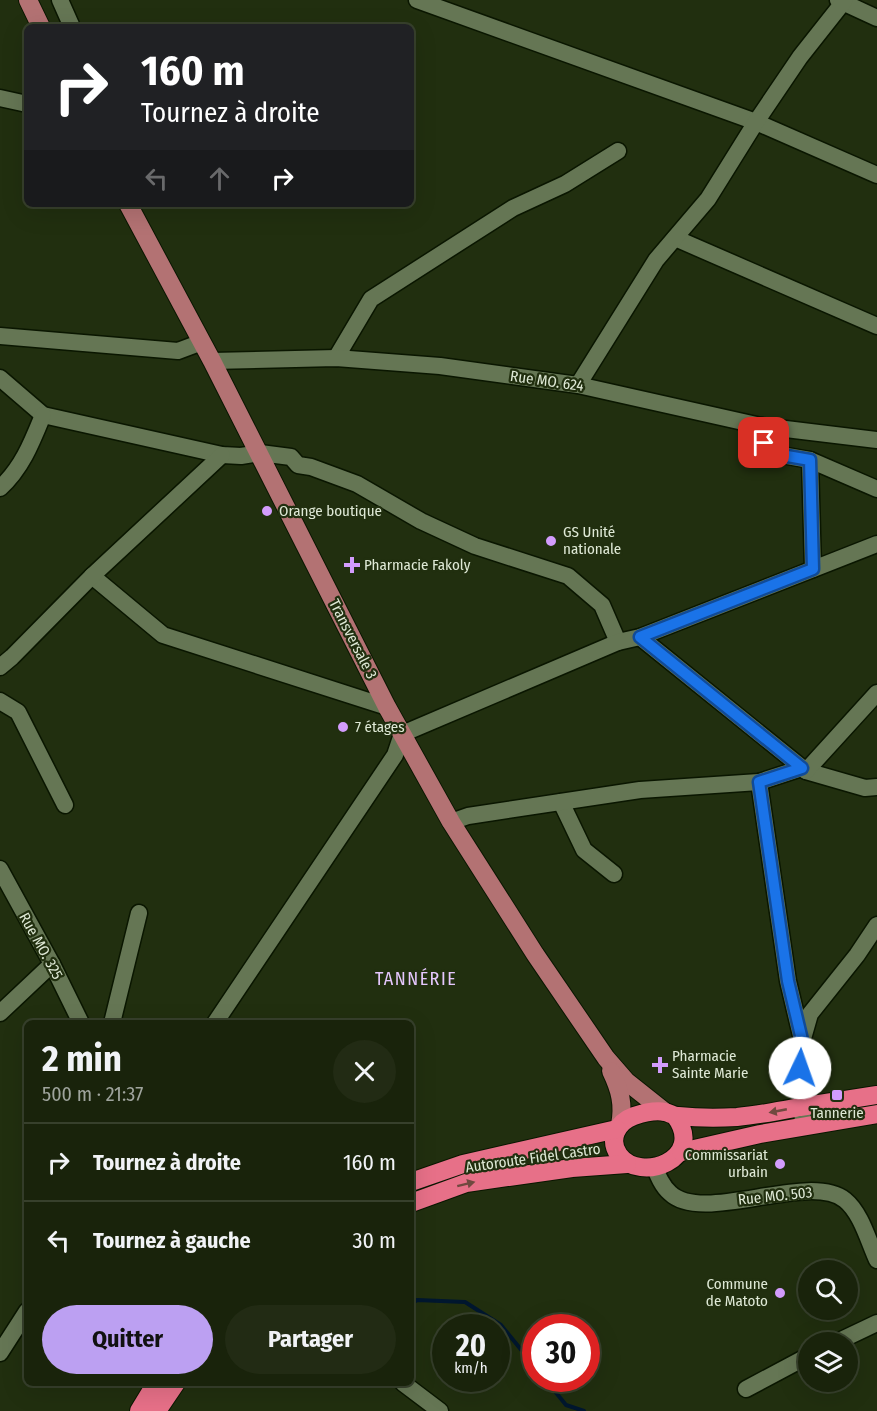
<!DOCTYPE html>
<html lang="fr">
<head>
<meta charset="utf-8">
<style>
	:root { --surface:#19230b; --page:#222b14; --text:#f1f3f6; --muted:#9fa49d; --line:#37402c; --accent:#bca0f2 }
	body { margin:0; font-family:"Fira Sans Condensed",sans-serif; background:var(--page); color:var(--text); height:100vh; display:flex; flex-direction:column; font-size:22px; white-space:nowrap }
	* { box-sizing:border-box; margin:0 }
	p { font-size:20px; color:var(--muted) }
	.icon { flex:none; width:33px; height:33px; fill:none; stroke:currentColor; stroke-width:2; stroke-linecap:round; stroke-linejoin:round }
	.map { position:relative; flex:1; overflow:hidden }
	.side { position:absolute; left:24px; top:1020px; width:390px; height:366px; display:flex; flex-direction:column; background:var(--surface); border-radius:9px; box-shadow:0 6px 24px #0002,0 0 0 2px var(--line) }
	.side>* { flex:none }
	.hud { position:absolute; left:24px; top:24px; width:390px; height:183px; border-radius:9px; box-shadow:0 6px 24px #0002,0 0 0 2px var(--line); background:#202124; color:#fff; overflow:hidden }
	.fabs { position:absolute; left:798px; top:1260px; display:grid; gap:12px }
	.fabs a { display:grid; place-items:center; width:60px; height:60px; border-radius:50%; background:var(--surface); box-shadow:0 6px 24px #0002,0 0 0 2px var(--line); font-size:30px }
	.speed { position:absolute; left:432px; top:1314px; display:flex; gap:12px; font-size:30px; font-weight:700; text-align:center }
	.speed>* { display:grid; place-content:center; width:78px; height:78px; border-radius:50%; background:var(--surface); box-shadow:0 6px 24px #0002,0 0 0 2px var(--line); line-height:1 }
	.speed small { font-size:15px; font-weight:400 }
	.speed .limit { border:9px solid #d22; background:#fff; color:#111 }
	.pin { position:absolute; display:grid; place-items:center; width:51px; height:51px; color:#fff; margin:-26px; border-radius:12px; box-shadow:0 3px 9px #0006 }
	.me { position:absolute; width:66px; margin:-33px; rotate:3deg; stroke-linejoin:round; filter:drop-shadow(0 0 4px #0008) }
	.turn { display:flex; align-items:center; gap:21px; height:126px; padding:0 18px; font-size:27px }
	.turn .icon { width:78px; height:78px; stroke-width:2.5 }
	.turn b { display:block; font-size:42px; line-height:51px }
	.lanes { display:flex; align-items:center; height:57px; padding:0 18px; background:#0003; justify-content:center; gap:30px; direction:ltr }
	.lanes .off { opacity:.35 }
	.round { display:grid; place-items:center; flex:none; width:63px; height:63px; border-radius:32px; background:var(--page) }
	.headline { display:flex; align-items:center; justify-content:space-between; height:102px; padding:0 18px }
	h1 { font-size:36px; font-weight:700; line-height:45px }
	.button { display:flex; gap:12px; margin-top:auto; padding:12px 18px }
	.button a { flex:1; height:69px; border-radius:36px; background:var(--accent); color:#111; font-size:24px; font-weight:700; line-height:69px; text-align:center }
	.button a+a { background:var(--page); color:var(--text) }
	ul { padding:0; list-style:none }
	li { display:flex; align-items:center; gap:18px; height:78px; padding:0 18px; border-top:2px solid var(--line) }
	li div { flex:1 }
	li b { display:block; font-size:22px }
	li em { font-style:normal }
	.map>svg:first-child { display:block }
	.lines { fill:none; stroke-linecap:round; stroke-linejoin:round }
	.stream { stroke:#00172f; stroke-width:4 }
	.minor-casing { stroke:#0a1600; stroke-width:19 }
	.major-casing { stroke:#0a1600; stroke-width:20 }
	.highway-casing { stroke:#0a1600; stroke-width:20 }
	.minor { stroke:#657654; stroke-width:16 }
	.major { stroke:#b37273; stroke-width:18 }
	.highway { stroke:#e77088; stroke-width:18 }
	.oneway { fill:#70493f }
	.route-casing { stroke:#114b97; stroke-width:15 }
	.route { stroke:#1a73e8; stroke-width:10 }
	.poi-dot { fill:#d39cfd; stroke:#212f0f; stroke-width:2 }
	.labels { text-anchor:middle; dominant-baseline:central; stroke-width:4.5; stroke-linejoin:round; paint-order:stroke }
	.street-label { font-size:15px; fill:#dfe9d6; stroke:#212f0f }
	.poi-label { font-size:15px; fill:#dfe9d6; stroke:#212f0f; text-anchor:start }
	.quarter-label { font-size:18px; letter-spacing:1.5px; fill:#e5c7fd; stroke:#212f0f }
</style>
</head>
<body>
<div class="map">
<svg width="877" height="1411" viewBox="0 0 877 1411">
	<rect width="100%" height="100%" fill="#212f0f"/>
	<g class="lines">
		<!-- stream -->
		<g class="stream">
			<polyline points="411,1304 417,1300 465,1302 501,1325 536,1368"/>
			<polyline points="544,1378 566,1405 584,1411"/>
		</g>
		<defs>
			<g id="minor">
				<polyline points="60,0 72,27"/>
				<polyline points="417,0 756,122 877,175"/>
				<polyline points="838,0 877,18"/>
				<polyline points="0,98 27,104"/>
				<polyline points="675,238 877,326"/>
				<polyline points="0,336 178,351 202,342"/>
				<polyline points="336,358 371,299 513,208 565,184 618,151"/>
				<polyline points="212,361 336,358 440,366 578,385 761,426 877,440"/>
				<polyline points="0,378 43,415 222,455 241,456 260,453 291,457 298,465 311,467 357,484 421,521 475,546 568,576 602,605 618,642"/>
				<polyline points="578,385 656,260 708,199 756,122 800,57 845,0"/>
				<polyline points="761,426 765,448 770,453 810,460 877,489"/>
				<polyline points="810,460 813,569"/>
				<path d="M 0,488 C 22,468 32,442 43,415"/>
				<polyline points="92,576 163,635 387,707"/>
				<polyline points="640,637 806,771 865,788 877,787"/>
				<polyline points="0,667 12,657 92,576 222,455"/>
				<polyline points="0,701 18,712 65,805"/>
				<polyline points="806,771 877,693"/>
				<polyline points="759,782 788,981 802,1040"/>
				<polyline points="561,802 584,850 614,874"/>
				<polyline points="451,822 468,816 640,790 759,782 802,768"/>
				<polyline points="0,869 52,964 81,1023"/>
				<polyline points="0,1013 52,964"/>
				<polyline points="112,1023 139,913"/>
				<polyline points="215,1023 395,755 402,734 618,642 640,637 877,544"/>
				<polyline points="803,1127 800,1049 810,1014 857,955 877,925"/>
				<path d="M 654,1166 C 658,1176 662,1186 670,1193 C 703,1225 809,1171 845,1200 C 861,1213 868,1240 877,1260"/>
				<polyline points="837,1342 877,1323"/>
				<polyline points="0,1353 27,1311"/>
				<polyline points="403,1383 440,1411"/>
				<polyline points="746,1389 808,1356"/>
			</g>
			<g id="major">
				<polyline points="28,0 41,27"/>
				<polyline points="128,204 212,361 387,707 451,822 535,954 606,1058 626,1081 665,1112"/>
				<path d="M 611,1071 C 620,1090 624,1104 620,1125"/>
			</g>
			<g id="highway">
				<path d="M 675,1116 C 707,1159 640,1184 619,1155 C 608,1140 617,1122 634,1116 C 643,1113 656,1110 665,1112 C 670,1113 673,1116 678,1116 C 698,1118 718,1118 737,1117 C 759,1115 779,1111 800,1107 C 826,1103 851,1099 877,1095"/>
				<polyline points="681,1152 760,1134 877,1114"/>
				<polyline points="411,1182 463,1164 617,1129"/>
				<polyline points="411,1203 466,1183 572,1168 627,1164"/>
				<polyline points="139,1411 156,1383"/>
				<polyline points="157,1411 176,1383"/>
			</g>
		</defs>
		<!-- minor casing -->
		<use href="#minor" class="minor-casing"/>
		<!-- major casing -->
		<use href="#major" class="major-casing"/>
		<!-- highway casing -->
		<use href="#highway" class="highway-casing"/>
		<!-- minor -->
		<use href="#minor" class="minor"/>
		<!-- major -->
		<use href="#major" class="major"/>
		<!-- highway -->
		<use href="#highway" class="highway"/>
	</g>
	<!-- one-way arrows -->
	<defs><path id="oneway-solid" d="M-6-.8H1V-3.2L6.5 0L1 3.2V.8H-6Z" transform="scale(1.5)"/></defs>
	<g class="oneway">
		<use href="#oneway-solid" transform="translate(778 1111) rotate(169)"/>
		<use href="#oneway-solid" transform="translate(466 1184) rotate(-14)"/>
	</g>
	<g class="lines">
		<defs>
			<polyline id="route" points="764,443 765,448 770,453 810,460 813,569 640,637 802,768 759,782 788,981 802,1040 800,1049 800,1068"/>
		</defs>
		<!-- route casing -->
		<use href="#route" class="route-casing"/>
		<!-- route -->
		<use href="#route" class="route"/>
	</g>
	<!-- markers -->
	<g class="poi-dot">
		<circle cx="267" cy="511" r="6"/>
		<circle cx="551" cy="541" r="6"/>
		<path d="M349 556h6v6h6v6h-6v6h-6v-6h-6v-6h6z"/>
		<circle cx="343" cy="727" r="6"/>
		<path d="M657 1056h6v6h6v6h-6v6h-6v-6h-6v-6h6z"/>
		<rect x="831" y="1089" width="12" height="12" rx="3"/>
		<circle cx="780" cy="1164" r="6"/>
		<circle cx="780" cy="1293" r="6"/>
	</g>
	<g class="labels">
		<!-- street labels -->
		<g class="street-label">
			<text transform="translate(547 381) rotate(8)">Rue MO. 624</text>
			<text transform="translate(353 639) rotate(63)">Transversale 3</text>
			<text transform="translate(41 946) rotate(61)">Rue MO. 325</text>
			<text transform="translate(533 1158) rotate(-8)">Autoroute Fidel Castro</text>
			<text transform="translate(775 1196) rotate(-6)">Rue MO. 503</text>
		</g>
		<!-- poi labels -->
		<g class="poi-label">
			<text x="279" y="511">Orange boutique</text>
			<text x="563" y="532">GS Unité<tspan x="563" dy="17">nationale</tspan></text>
			<text x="364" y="565">Pharmacie Fakoly</text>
			<text x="355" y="727">7 étages</text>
			<text x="672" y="1056">Pharmacie<tspan x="672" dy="17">Sainte Marie</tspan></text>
			<text x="837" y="1113" text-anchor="middle">Tannerie</text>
			<text x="768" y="1155" text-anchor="end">Commissariat<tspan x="768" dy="17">urbain</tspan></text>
			<text x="768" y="1284" text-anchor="end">Commune<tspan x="768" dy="17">de Matoto</tspan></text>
		</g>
		<!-- quarter labels -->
		<g class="quarter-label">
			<text x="416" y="979">TANNÉRIE</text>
		</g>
	</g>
</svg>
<div class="fabs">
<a><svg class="icon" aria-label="search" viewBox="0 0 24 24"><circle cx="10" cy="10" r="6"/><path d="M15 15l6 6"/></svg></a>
<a><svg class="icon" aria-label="layers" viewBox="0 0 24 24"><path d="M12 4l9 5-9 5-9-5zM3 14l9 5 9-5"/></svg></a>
</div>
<div class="speed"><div>20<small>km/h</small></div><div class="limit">30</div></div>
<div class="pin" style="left:764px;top:443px;background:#d93025"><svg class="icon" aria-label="arrive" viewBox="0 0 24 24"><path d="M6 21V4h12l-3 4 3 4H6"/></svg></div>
<svg class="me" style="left:800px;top:1068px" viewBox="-20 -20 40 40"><circle r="19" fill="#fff"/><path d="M0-13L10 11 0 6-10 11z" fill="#1a73e8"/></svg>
<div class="hud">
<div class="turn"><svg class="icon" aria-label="right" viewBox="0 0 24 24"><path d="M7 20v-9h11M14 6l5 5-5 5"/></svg><div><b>160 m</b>Tournez à droite</div></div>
<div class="lanes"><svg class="icon off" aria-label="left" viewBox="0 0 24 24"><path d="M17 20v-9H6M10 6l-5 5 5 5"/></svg><svg class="icon off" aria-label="ahead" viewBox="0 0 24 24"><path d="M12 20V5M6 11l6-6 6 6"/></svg><svg class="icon" aria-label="right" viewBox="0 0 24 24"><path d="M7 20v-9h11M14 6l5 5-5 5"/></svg></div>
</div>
<section class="side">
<div class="headline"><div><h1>2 min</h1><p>500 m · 21:37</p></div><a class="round"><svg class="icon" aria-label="close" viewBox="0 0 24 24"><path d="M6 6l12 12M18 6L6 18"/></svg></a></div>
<ul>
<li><svg class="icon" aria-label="right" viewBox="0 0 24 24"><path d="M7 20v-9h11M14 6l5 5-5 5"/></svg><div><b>Tournez à droite</b></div><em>160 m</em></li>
<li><svg class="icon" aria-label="left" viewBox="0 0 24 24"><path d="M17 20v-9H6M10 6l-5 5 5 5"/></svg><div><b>Tournez à gauche</b></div><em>30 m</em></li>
</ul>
<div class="button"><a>Quitter</a><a>Partager</a></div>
</section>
</div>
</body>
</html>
